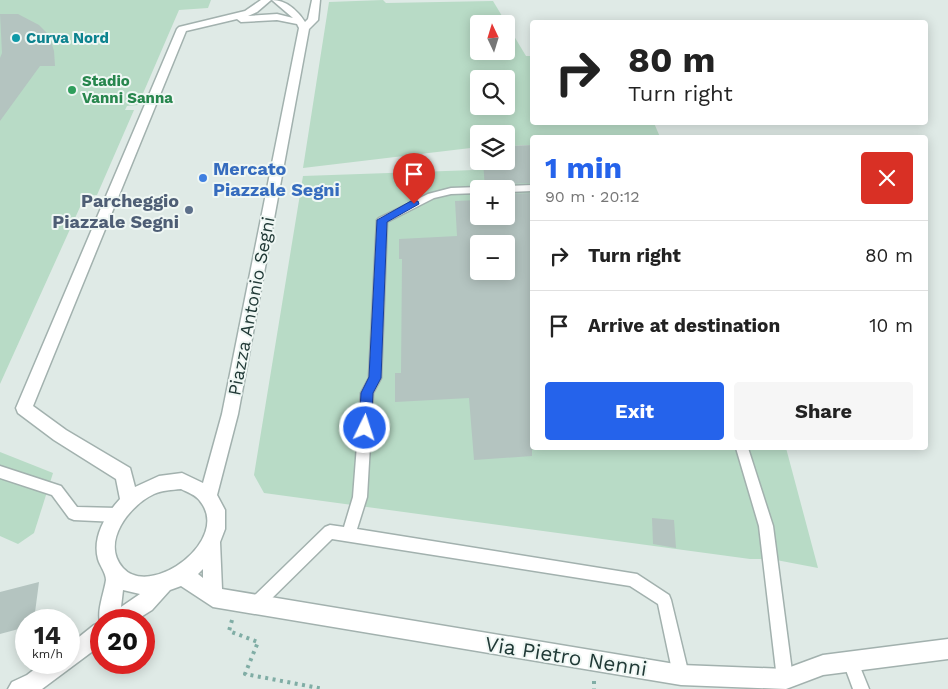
<!DOCTYPE html>
<html lang="en">
<head>
<meta charset="utf-8">
<style>
	:root { --surface:#fff; --page:#f6f6f6; --text:#222; --muted:#767676; --line:#e0e0e0; --accent:#2563eb }
	body { margin:0; font-family:"Work Sans",sans-serif; background:var(--page); color:var(--text); height:100vh; display:flex; flex-direction:column; font-size:19px; white-space:nowrap }
	* { box-sizing:border-box; margin:0 }
	p { font-size:16px; color:var(--muted) }
	.icon { flex:none; width:28px; height:28px; fill:none; stroke:currentColor; stroke-width:2; stroke-linecap:round; stroke-linejoin:round }
	.map { position:relative; flex:1; overflow:hidden }
	.side { position:absolute; left:530px; top:135px; width:398px; height:315px; display:flex; flex-direction:column; background:var(--surface); border-radius:5px; box-shadow:0 2px 12px #0003 }
	.side>* { flex:none }
	.guide { position:absolute; left:530px; top:20px; width:398px; height:105px; border-radius:5px; box-shadow:0 2px 12px #0003; background:#fff; color:var(--text); overflow:hidden }
	.needle { width:32px; rotate:356deg }
	.fabs { position:absolute; left:470px; top:15px; display:grid; gap:10px }
	.fabs a { display:grid; place-items:center; width:45px; height:45px; border-radius:5px; background:var(--surface); box-shadow:0 2px 12px #0003; font-size:25px }
	.speed { position:absolute; left:15px; top:609px; display:flex; gap:10px; font-size:25px; font-weight:700; text-align:center }
	.speed>* { display:grid; place-content:center; width:65px; height:65px; border-radius:50%; background:var(--surface); box-shadow:0 2px 12px #0003; line-height:1 }
	.speed small { font-size:12px; font-weight:400 }
	.speed .limit { border:8px solid #d22; background:#fff; color:#111 }
	.pin { position:absolute; display:grid; place-items:center; width:42px; height:42px; color:#fff; margin:-51px -21px; border-radius:50% 50% 50% 0; rotate:-45deg; box-shadow:0 0 5px #0007 }
	.pin .icon { rotate:45deg }
	.me { position:absolute; width:55px; margin:-28px; rotate:4deg; stroke-linejoin:round; filter:drop-shadow(0 0 4px #0008) }
	.turn { display:flex; align-items:center; gap:18px; height:105px; padding:0 15px; font-size:22px }
	.turn .icon { width:65px; height:65px; stroke-width:2.5 }
	.turn b { display:block; font-size:35px; line-height:42px }
	.round { display:grid; place-items:center; flex:none; width:52px; height:52px; border-radius:5px; background:var(--page) }
	.overview { display:flex; align-items:center; justify-content:space-between; height:85px; padding:0 15px }
	h1 { font-size:30px; font-weight:700; line-height:38px; color:var(--accent) }
	.action { display:flex; gap:10px; margin-top:auto; padding:10px 15px }
	.action a { flex:1; height:58px; border-radius:5px; background:var(--accent); color:#fff; font-size:20px; font-weight:700; line-height:58px; text-align:center }
	.action a+a { background:var(--page); color:var(--text) }
	ul { padding:0; list-style:none }
	li { display:flex; align-items:center; gap:15px; height:70px; padding:0 15px; border-top:1px solid var(--line) }
	li div { flex:1 }
	li b { display:block; font-size:19px }
	li em { font-style:normal }
	.map>svg:first-child { display:block }
	.green { fill:#b8dbc6; fill-rule:evenodd }
	.building { fill:#b4c4c0; fill-rule:evenodd }
	.lines { fill:none; stroke-linecap:round; stroke-linejoin:round }
	.lane-casing { stroke:#a2b1ae; stroke-width:3 }
	.street-casing { stroke:#a2b1ae; stroke-width:3 }
	.path { stroke:#80ada5; stroke-width:4; stroke-dasharray:3 4.5; stroke-linecap:butt }
	.lane { fill:#fff; fill-rule:evenodd }
	.street { fill:#fff; fill-rule:evenodd }
	.route { fill:#2563eb; stroke:#184099 }
	.culture-dot { fill:#0f9aa8; stroke:#eff7f4; stroke-width:2 }
	.leisure-dot { fill:#2e9e5b; stroke:#eff7f4; stroke-width:2 }
	.shop-dot { fill:#3f7fe0; stroke:#eff7f4; stroke-width:2 }
	.service-dot { fill:#5c6f8a; stroke:#eff7f4; stroke-width:2 }
	.labels { text-anchor:middle; dominant-baseline:central; stroke-width:4; stroke-linejoin:round; paint-order:stroke }
	.far-culture-label { font-size:15px; font-weight:bold; fill:#0d838f; stroke:#eff7f4; text-anchor:start }
	.far-leisure-label { font-size:15px; font-weight:bold; fill:#27864d; stroke:#eff7f4; text-anchor:start }
	.shop-label { font-size:18px; font-weight:bold; fill:#366cbe; stroke:#eff7f4; text-anchor:start }
	.service-label { font-size:18px; font-weight:bold; fill:#4e5e75; stroke:#eff7f4; text-anchor:end }
	.street-label { font-size:18px; fill:#203936; stroke:#eff7f4 }
	.near-street-label { font-size:21px; fill:#203936; stroke:#eff7f4 }
</style>
</head>
<body>
<div class="map">
<svg width="948" height="689" viewBox="0 0 948 689">
	<rect width="100%" height="100%" fill="#dfeae6"/>
	<!-- green -->
	<g class="green">
		<polygon points="0,0 211,0 208,8 179,10 138,105 127,106 125,110 134,110 97,195 85,196 0,384"/>
		<path d="M 383,0 L 386,3 L 493,1 L 526,56 L 532,56 L 532,122 L 654,123 L 660,137 L 532,138 L 532,145 L 506,146 L 506,134 L 479,134 L 479,147 L 303,168 L 329,2 ZM 479,24 L 506,24 L 506,51 L 479,51 ZM 479,79 L 506,79 L 506,106 L 479,106 Z"/>
		<path d="M 532,168 L 532,448 L 786,448 L 818,568 L 771,559 L 750,559 L 264,493 L 254,475 L 303,176 ZM 479,189 L 506,189 L 506,216 L 479,216 ZM 479,244 L 506,244 L 506,271 L 479,271 Z"/>
		<polygon points="0,452 53,473 34,533 18,544 0,536"/>
	</g>
	<!-- building -->
	<g class="building">
		<polygon points="0,14 18,14 39,25 49,35 54,51 55,66 40,66 0,121 0,58 2,53"/>
		<polygon points="532,145 532,183 506,184 500,189 485,189 483,161 506,161 506,146"/>
		<path d="M 532,193 L 532,456 L 474,460 L 469,398 L 395,402 L 395,373 L 401,373 L 402,259 L 399,259 L 399,239 L 457,236 L 455,201 L 479,200 L 479,216 L 506,216 L 506,194 ZM 479,244 L 506,244 L 506,271 L 479,271 Z"/>
		<polygon points="652,518 674,520 676,548 653,544"/>
		<polygon points="39,582 34,620 26,620 26,627 0,634 0,592"/>
	</g>
	<g class="lines">
		<defs>
			<g id="lane">
				<polygon points="532,185 532,191 506,192 506,189 502,189 506,186"/>
				<polygon points="479,187 483,189 479,189 479,193 451,194 434,198 387,222 381,378 373,393 367,497 357,529 637,574 669,595 671,600 689,675 687,681 681,683 675,681 673,675 658,604 630,586 332,539 261,609 256,611 251,609 249,604 251,599 325,527 330,525 344,527 353,497 361,393 369,378 377,220 379,218 428,194 451,188"/>
				<polygon points="736,448 748,448 773,526 793,679 791,685 785,687 779,685 777,679 759,526"/>
				<polygon points="0,466 61,486 77,507 117,508 122,510 124,515 122,520 117,522 74,520 69,518 52,495 0,478"/>
				<polygon points="851,654 856,657 869,689 853,689 843,662 846,657"/>
			</g>
			<path id="street" d="M 261,0 L 271,0 L 257,12 L 248,16 L 277,14 L 293,18 L 272,0 C 286,0 297,10 305,22 L 308,19 L 312,0 L 320,0 L 318,20 L 309,29 L 238,414 L 217,495 L 225,510 L 225,529 L 220,542 L 222,589 L 681,665 L 785,669 L 823,655 L 948,639 L 948,659 L 823,675 L 786,689 L 681,685 L 213,607 L 181,586 L 170,590 L 152,610 L 136,620 L 101,620 L 101,645 L 42,689 L 8,689 L 12,682 L 27,675 L 44,662 L 69,662 L 69,645 L 94,625 L 100,622 C 97,610 104,593 106,580 C 106,573 100,566 98,559 C 92,537 106,514 120,499 L 116,479 L 54,440 L 18,413 L 16,408 L 177,29 L 179,27 L 245,11 ZM 237,19 L 241,22 L 277,20 L 297,24 L 299,28 L 222,414 L 203,483 L 182,473 L 159,476 L 135,487 L 130,468 L 66,430 L 33,406 L 186,31 ZM 181,489 C 187,492 196,495 200,501 C 232,540 151,599 123,568 C 100,542 130,505 154,494 C 162,490 172,490 181,489 ZM 203,569 L 203,578 L 198,574 ZM 123,590 L 140,594 L 121,607 Z"/>
		</defs>
		<!-- lane casing -->
		<use href="#lane" class="lane-casing"/>
		<!-- street casing -->
		<use href="#street" class="street-casing"/>
		<!-- path -->
		<g class="path">
			<polyline points="232,620 229,631 258,642 245,674 324,689"/>
			<polyline points="594,681 594,689"/>
		</g>
		<!-- lane -->
		<use href="#lane" class="lane"/>
		<!-- street -->
		<use href="#street" class="street"/>
	</g>
	<!-- route -->
	<polygon class="route" points="411,201 418,201 419,204 387,222 381,378 373,393 371,428 369,431 365,433 360,431 359,428 361,393 369,377 377,220"/>
	<!-- markers -->
	<circle class="culture-dot" cx="16" cy="38" r="5"/>
	<circle class="leisure-dot" cx="72" cy="90" r="5"/>
	<circle class="shop-dot" cx="203" cy="178" r="5"/>
	<circle class="service-dot" cx="189" cy="210" r="5"/>
	<g class="labels">
		<!-- far-culture labels -->
		<g class="far-culture-label">
			<text x="26" y="38">Curva Nord</text>
		</g>
		<!-- far-leisure labels -->
		<g class="far-leisure-label">
			<text x="82" y="81">Stadio<tspan x="82" dy="17">Vanni Sanna</tspan></text>
		</g>
		<!-- shop labels -->
		<g class="shop-label">
			<text x="213" y="168">Mercato<tspan x="213" dy="21">Piazzale Segni</tspan></text>
		</g>
		<!-- service labels -->
		<g class="service-label">
			<text x="179" y="200">Parcheggio<tspan x="179" dy="21">Piazzale Segni</tspan></text>
		</g>
		<!-- street labels -->
		<g class="street-label">
			<text transform="translate(251 306) rotate(-79)">Piazza Antonio Segni</text>
		</g>
		<!-- near-street labels -->
		<g class="near-street-label">
			<text transform="translate(566 656) rotate(9)">Via Pietro Nenni</text>
		</g>
	</g>
</svg>
<div class="fabs">
<a><svg class="needle" viewBox="-14 -14 28 28"><path d="M0-13l5 13h-10z" fill="#e53935"/><path d="M0 13l5-13h-10z" fill="#767676"/></svg></a>
<a><svg class="icon" aria-label="search" viewBox="0 0 24 24"><circle cx="10" cy="10" r="6"/><path d="M15 15l6 6"/></svg></a>
<a><svg class="icon" aria-label="layers" viewBox="0 0 24 24"><path d="M12 4l9 5-9 5-9-5zM3 14l9 5 9-5"/></svg></a>
<a>+</a>
<a>−</a>
</div>
<div class="speed"><div>14<small>km/h</small></div><div class="limit">20</div></div>
<div class="pin" style="left:414px;top:204px;background:#d93025"><svg class="icon" aria-label="arrive" viewBox="0 0 24 24"><path d="M6 21V4h12l-3 4 3 4H6"/></svg></div>
<svg class="me" style="left:365px;top:428px" viewBox="-20 -20 40 40"><circle r="17" fill="#2563eb" stroke="#fff" stroke-width="3"/><path d="M0-11L8 9 0 5-8 9z" fill="#fff"/></svg>
<div class="guide">
<div class="turn"><svg class="icon" aria-label="right" viewBox="0 0 24 24"><path d="M7 20v-9h11M14 6l5 5-5 5"/></svg><div><b>80 m</b>Turn right</div></div>
</div>
<section class="side">
<div class="overview"><div><h1>1 min</h1><p>90 m · 20:12</p></div><a class="round" style="background:#d93025;color:#fff"><svg class="icon" aria-label="close" viewBox="0 0 24 24"><path d="M6 6l12 12M18 6L6 18"/></svg></a></div>
<ul>
<li><svg class="icon" aria-label="right" viewBox="0 0 24 24"><path d="M7 20v-9h11M14 6l5 5-5 5"/></svg><div><b>Turn right</b></div><em>80 m</em></li>
<li><svg class="icon" aria-label="arrive" viewBox="0 0 24 24"><path d="M6 21V4h12l-3 4 3 4H6"/></svg><div><b>Arrive at destination</b></div><em>10 m</em></li>
</ul>
<div class="action"><a>Exit</a><a>Share</a></div>
</section>
</div>
</body>
</html>
